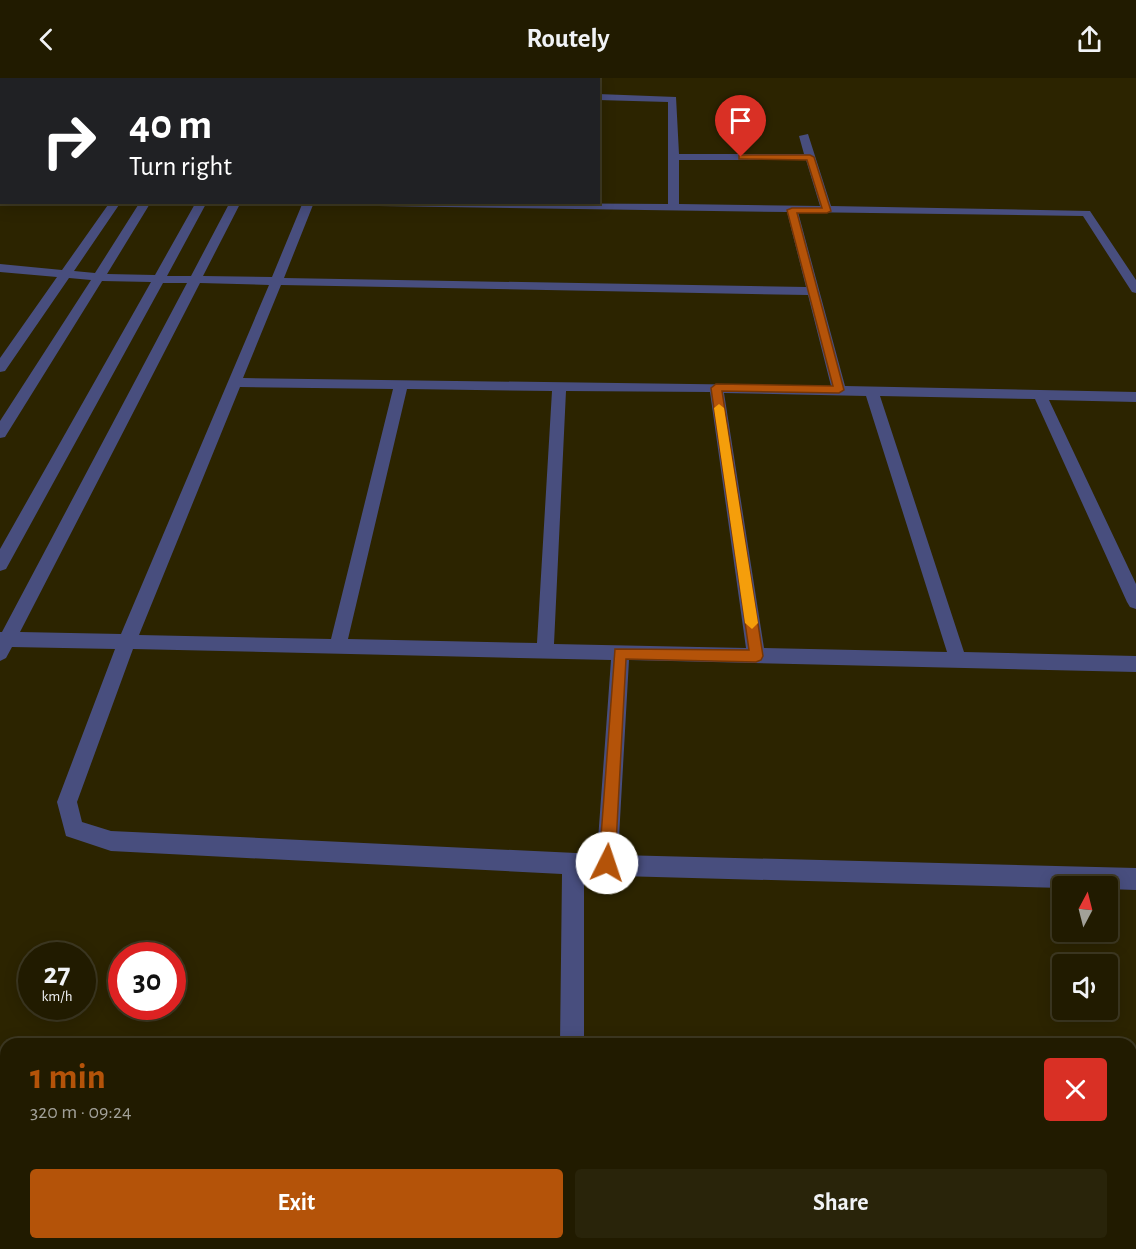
<!DOCTYPE html>
<html lang="en">
<head>
<meta charset="utf-8">
<style>
	:root { --surface:#211b00; --page:#29240a; --text:#f1f3f6; --muted:#a2a199; --line:#3e3922; --accent:#b45309 }
	body { margin:0; font-family:"Alegreya Sans",sans-serif; background:var(--page); color:var(--text); height:100vh; display:flex; flex-direction:column; font-size:22px; white-space:nowrap }
	* { box-sizing:border-box; margin:0 }
	p { font-size:20px; color:var(--muted) }
	.icon { flex:none; width:33px; height:33px; fill:none; stroke:currentColor; stroke-width:2; stroke-linecap:round; stroke-linejoin:round }
	.map { position:relative; flex:1; overflow:hidden }
	.side { position:absolute; left:0px; top:960px; width:1137px; height:212px; display:flex; flex-direction:column; background:var(--surface); border-radius:18px 18px 0 0; box-shadow:0 3px 15px #0003,0 0 0 2px var(--line) }
	.side>* { flex:none }
	.hud { position:absolute; left:0px; top:0px; width:600px; height:126px; box-shadow:0 3px 15px #0003,0 0 0 2px var(--line); background:#202124; color:#fff; overflow:hidden }
	.needle { width:39px; rotate:7deg }
	.fabs { position:absolute; left:1052px; top:798px; display:grid; gap:12px }
	.fabs a { display:grid; place-items:center; width:66px; height:66px; border-radius:6px; background:var(--surface); box-shadow:0 3px 15px #0003,0 0 0 2px var(--line); font-size:30px }
	.speed { position:absolute; left:18px; top:864px; display:flex; gap:12px; font-size:30px; font-weight:700; text-align:center }
	.speed>* { display:grid; place-content:center; width:78px; height:78px; border-radius:50%; background:var(--surface); box-shadow:0 3px 15px #0003,0 0 0 2px var(--line); line-height:1 }
	.speed small { font-size:15px; font-weight:400 }
	.speed .limit { border:9px solid #d22; background:#fff; color:#111 }
	.pin { position:absolute; display:grid; place-items:center; width:51px; height:51px; color:#fff; margin:-62px -26px; border-radius:50% 50% 50% 0; rotate:-45deg; box-shadow:0 0 6px #0007 }
	.pin .icon { rotate:45deg }
	.me { position:absolute; width:66px; margin:-33px; rotate:4deg; stroke-linejoin:round; filter:drop-shadow(0 0 4px #0008) }
	.turn { display:flex; align-items:center; gap:21px; height:126px; padding:0 30px; font-size:27px }
	.turn .icon { width:78px; height:78px; stroke-width:2.5 }
	.turn b { display:block; font-size:42px; line-height:51px }
	.round { display:grid; place-items:center; flex:none; width:63px; height:63px; border-radius:6px; background:var(--page) }
	.head { display:flex; align-items:center; justify-content:space-between; height:102px; padding:0 30px }
	h1 { font-size:36px; font-weight:700; line-height:45px; color:var(--accent) }
	.action { display:flex; gap:12px; margin-top:auto; padding:12px 30px }
	.action a { flex:1; height:69px; border-radius:6px; background:var(--accent); color:#fff; font-size:24px; font-weight:700; line-height:69px; text-align:center }
	.action a+a { background:var(--page); color:var(--text) }
	header { display:flex; justify-content:space-between; align-items:center; height:78px; padding:0 30px; background:var(--surface); font-size:27px; font-weight:700 }
	.map>svg:first-child { display:block }
	.lines { fill:none; stroke-linecap:round; stroke-linejoin:round }
	.minor { fill:#484e7e; fill-rule:evenodd }
	.route { fill:#b45309; stroke:#753606; stroke-width:1.5 }
	.slow { fill:#f59e0b }
</style>
</head>
<body>
<header><svg class="icon" aria-label="back" viewBox="0 0 24 24"><path d="M15 5l-7 7 7 7"/></svg>Routely<svg class="icon" aria-label="share" viewBox="0 0 24 24"><path d="M12 15V3M7 8l5-5 5 5M5 13v7h14v-7"/></svg></header>
<div class="map">
<svg width="1136" height="1171" viewBox="0 0 1136 1171">
	<rect width="100%" height="100%" fill="#2c2400"/>
	<g class="lines">
		<!-- minor -->
		<g class="minor">
			<polygon points="21,0 31,0 21,2"/>
			<polygon points="197,0 207,0 197,2"/>
			<polygon points="221,0 231,0 221,2"/>
			<rect x="267" y="0" width="10" height="2"/>
			<rect x="295" y="0" width="10" height="2"/>
			<polygon points="356,0 366,0 356,2"/>
			<path d="M 598,16 L 676,19 L 679,76 L 804,76 L 799,58 L 808,56 L 831,128 L 1090,133 L 1136,202 L 1136,215 L 1132,214 L 1083,138 L 798,134 L 845,308 L 1136,314 L 1136,324 L 1049,322 L 1136,506 L 1136,531 L 1130,529 L 1127,524 L 1035,321 L 880,318 L 964,574 L 1136,578 L 1136,594 L 629,582 L 618,777 L 1136,790 L 1136,812 L 1107,811 L 1107,808 L 1062,810 L 584,797 L 584,966 L 560,966 L 562,796 L 111,773 L 66,758 L 57,724 L 115,571 L 12,569 L 6,580 L 0,583 L 0,554 L 2,554 L 187,205 L 163,205 L 6,491 L 0,493 L 0,471 L 151,204 L 102,203 L 5,359 L 0,360 L 0,343 L 91,202 L 69,200 L 5,293 L 0,294 L 0,280 L 57,199 L 0,194 L 0,186 L 62,192 L 110,124 L 121,124 L 74,193 L 95,195 L 140,124 L 151,124 L 107,196 L 155,197 L 196,124 L 207,124 L 167,198 L 191,198 L 230,124 L 241,124 L 203,198 L 272,199 L 303,124 L 668,126 L 668,24 L 598,22 ZM 679,82 L 806,82 L 820,128 L 679,126 ZM 313,127 L 787,134 L 806,209 L 284,200 ZM 200,205 L 269,207 L 121,556 L 20,554 ZM 281,207 L 808,217 L 831,308 L 243,300 ZM 240,309 L 393,311 L 331,561 L 139,557 ZM 407,311 L 552,313 L 537,565 L 348,561 ZM 566,313 L 710,314 L 746,570 L 554,566 ZM 724,315 L 866,318 L 947,574 L 764,570 ZM 133,571 L 611,582 L 597,776 L 111,753 L 82,744 L 77,724 Z"/>
			<polygon points="2,22 2,29 0,30 0,23"/>
			<rect x="1131" y="1123" width="5" height="26"/>
			<polygon points="761,1166 787,1166 788,1171 762,1171"/>
		</g>
	</g>
	<!-- route -->
	<polygon class="route" points="739,77 810,77 814,79 831,133 827,135 797,135 844,312 839,315 722,313 763,578 761,582 756,584 626,581 615,785 612,791 607,793 601,791 599,785 615,571 749,572 711,310 716,306 833,308 787,132 792,130 822,130 807,82 741,81 739,81"/>
	<!-- slow -->
	<polygon class="slow" points="719,326 724,330 758,545 752,551 745,545 714,330"/>
</svg>
<div class="fabs">
<a><svg class="needle" viewBox="-14 -14 28 28"><path d="M0-13l5 13h-10z" fill="#e53935"/><path d="M0 13l5-13h-10z" fill="#a2a199"/></svg></a>
<a><svg class="icon" aria-label="sound" viewBox="0 0 24 24"><path d="M4 9h4l5-4v14l-5-4H4zM17 9q2 3 0 6"/></svg></a>
</div>
<div class="speed"><div>27<small>km/h</small></div><div class="limit">30</div></div>
<div class="pin" style="left:741px;top:79px;background:#d93025"><svg class="icon" aria-label="arrive" viewBox="0 0 24 24"><path d="M6 21V4h12l-3 4 3 4H6"/></svg></div>
<svg class="me" style="left:607px;top:785px" viewBox="-20 -20 40 40"><circle r="19" fill="#fff"/><path d="M0-13L10 11 0 6-10 11z" fill="#b45309"/></svg>
<div class="hud">
<div class="turn"><svg class="icon" aria-label="right" viewBox="0 0 24 24"><path d="M7 20v-9h11M14 6l5 5-5 5"/></svg><div><b>40 m</b>Turn right</div></div>
</div>
<section class="side">
<div class="head"><div><h1>1 min</h1><p>320 m · 09:24</p></div><a class="round" style="background:#d93025;color:#fff"><svg class="icon" aria-label="close" viewBox="0 0 24 24"><path d="M6 6l12 12M18 6L6 18"/></svg></a></div>
<div class="action"><a>Exit</a><a>Share</a></div>
</section>
</div>
</body>
</html>
